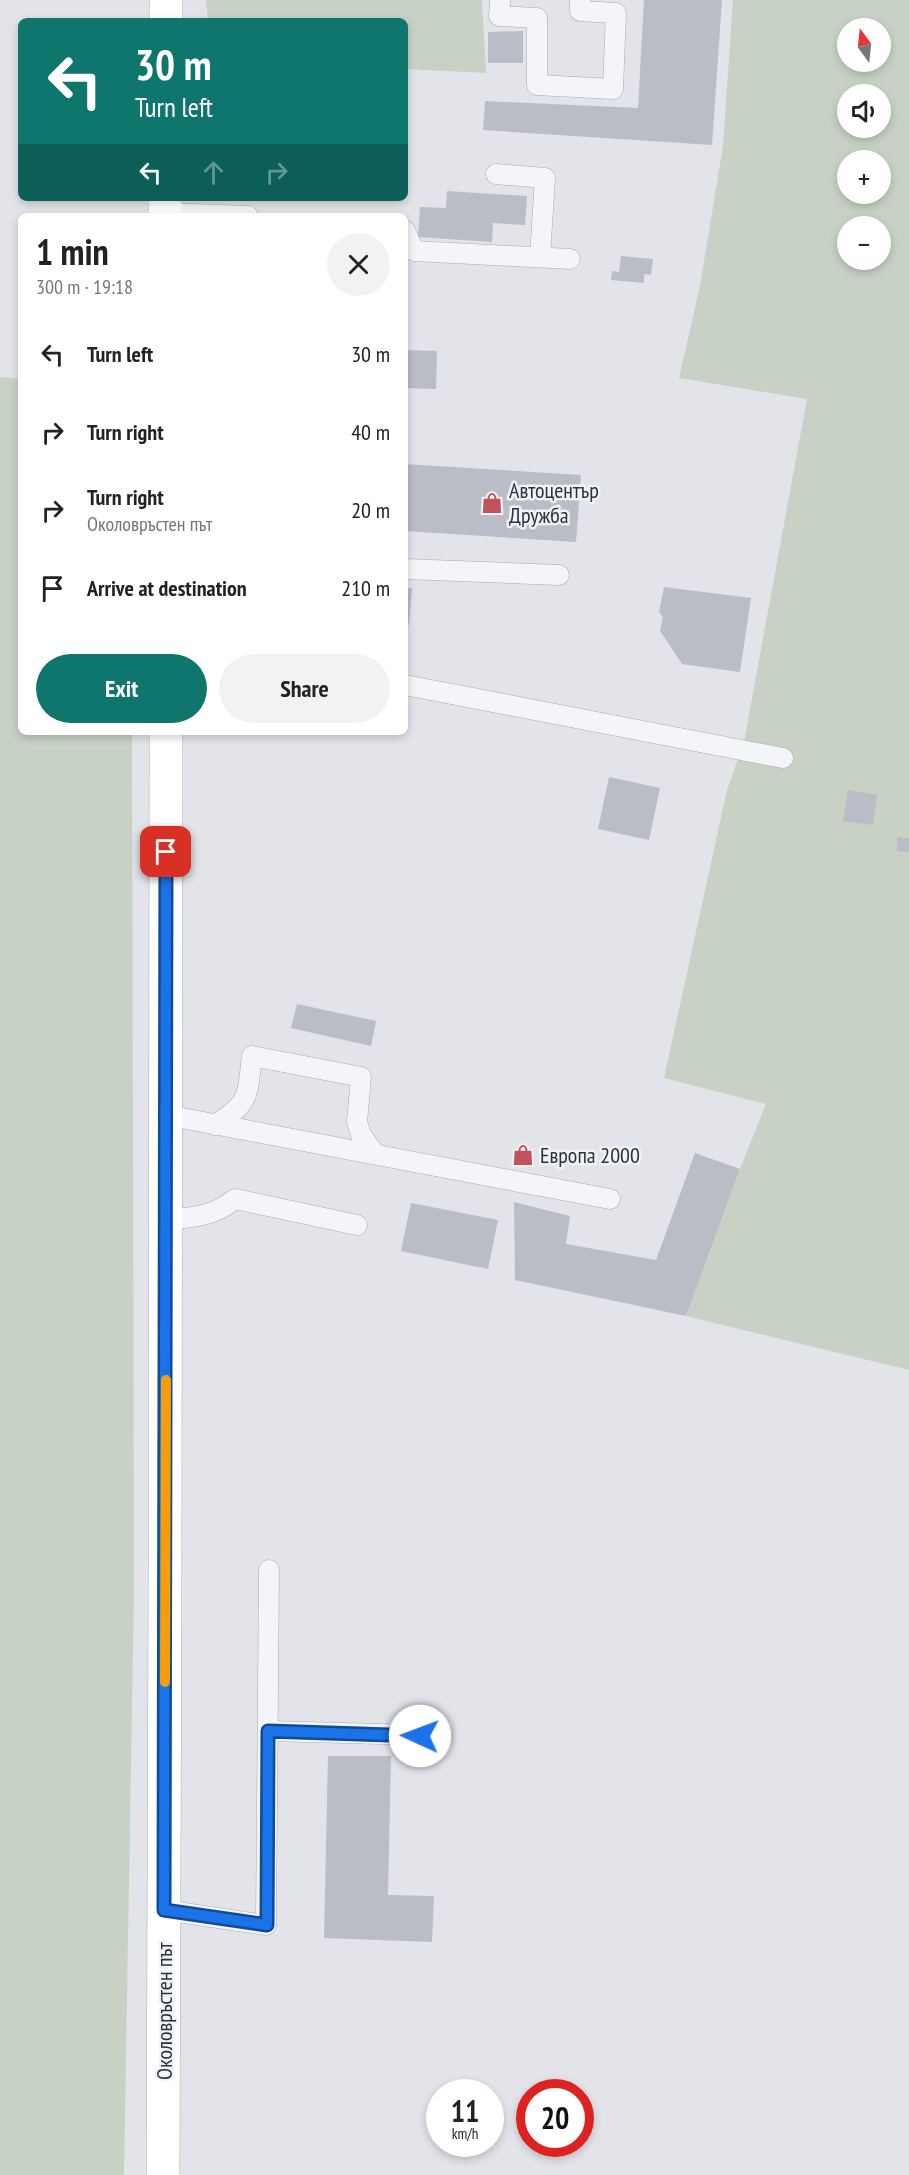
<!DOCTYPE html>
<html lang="en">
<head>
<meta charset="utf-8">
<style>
	:root { --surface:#fff; --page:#f2f2f2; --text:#222; --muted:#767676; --accent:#0f766e }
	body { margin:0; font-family:"PT Sans Narrow",sans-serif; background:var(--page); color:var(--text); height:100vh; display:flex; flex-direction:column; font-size:22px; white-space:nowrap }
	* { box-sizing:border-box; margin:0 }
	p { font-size:20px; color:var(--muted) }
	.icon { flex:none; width:33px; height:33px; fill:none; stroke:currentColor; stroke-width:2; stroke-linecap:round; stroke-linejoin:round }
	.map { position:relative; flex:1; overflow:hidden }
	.details { position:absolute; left:18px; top:213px; width:390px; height:522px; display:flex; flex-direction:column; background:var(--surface); border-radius:9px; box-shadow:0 3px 9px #0003 }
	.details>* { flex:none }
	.banner { position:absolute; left:18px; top:18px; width:390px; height:183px; border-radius:9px; box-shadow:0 3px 9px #0003; background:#0f766e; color:#fff; overflow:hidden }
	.needle { width:39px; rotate:345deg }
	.controls { position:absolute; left:837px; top:18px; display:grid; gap:12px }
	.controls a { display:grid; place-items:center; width:54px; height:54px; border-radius:50%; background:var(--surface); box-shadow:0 3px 9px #0003; font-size:30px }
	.speed { position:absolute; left:426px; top:2079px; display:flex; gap:12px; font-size:30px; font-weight:700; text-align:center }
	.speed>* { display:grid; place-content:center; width:78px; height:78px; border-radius:50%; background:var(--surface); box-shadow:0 3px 9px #0003; line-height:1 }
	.speed small { font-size:15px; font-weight:400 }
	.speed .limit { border:9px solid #d22; background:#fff; color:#111 }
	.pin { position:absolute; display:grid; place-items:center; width:51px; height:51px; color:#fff; margin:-26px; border-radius:12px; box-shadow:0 3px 9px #0006 }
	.me { position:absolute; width:66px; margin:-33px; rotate:272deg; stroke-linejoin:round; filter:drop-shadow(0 0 4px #0008) }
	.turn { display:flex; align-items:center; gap:21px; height:126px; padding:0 18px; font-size:27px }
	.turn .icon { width:78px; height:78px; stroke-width:2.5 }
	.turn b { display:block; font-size:42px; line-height:51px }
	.lanes { display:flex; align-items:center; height:57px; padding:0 18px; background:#0003; justify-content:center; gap:30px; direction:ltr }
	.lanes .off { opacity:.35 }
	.round { display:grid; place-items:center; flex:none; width:63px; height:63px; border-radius:32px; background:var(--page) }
	.summary { display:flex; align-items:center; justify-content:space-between; height:102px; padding:0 18px }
	h1 { font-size:36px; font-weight:600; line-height:45px }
	.cta { display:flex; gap:12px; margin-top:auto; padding:12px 18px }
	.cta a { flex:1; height:69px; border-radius:36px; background:var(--accent); color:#fff; font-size:24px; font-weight:600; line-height:69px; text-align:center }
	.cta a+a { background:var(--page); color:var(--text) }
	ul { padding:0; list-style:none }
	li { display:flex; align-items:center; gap:18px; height:78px; padding:0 18px }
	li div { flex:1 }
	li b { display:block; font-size:22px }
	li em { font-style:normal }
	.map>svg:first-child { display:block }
	.green { fill:#c7d2c4; fill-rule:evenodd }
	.building { fill:#babdc5 }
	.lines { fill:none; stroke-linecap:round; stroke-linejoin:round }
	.lane-casing { stroke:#a7abb3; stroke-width:21 }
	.secondary-casing { stroke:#a7abb3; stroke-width:34 }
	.lane { stroke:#f4f5f8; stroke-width:20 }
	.secondary { stroke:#fff; stroke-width:33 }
	.route-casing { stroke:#114b97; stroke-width:15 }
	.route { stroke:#1a73e8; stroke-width:10 }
	.slow { stroke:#f59e0b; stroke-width:10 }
	.labels { text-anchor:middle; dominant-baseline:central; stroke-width:5; stroke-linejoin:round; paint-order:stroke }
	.poi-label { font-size:22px; fill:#2b323f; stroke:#f1f3f6; text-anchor:start }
	.street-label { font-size:22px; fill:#2b323f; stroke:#f1f3f6 }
</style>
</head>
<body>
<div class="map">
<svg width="909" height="2175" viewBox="0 0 909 2175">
	<rect width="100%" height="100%" fill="#e2e4e9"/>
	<!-- green -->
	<g class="green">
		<polygon points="206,0 482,0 486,73 405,69 405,21 208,21"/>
		<path d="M 733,0 L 909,0 L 909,1370 L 686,1316 L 740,1169 L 766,1104 L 664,1078 L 727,790 L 744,742 L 807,399 L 679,378 L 700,286 L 723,146 ZM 848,28 L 880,28 L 880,62 L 848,62 ZM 848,94 L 880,94 L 880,128 L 848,128 ZM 848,160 L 880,160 L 880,194 L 848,194 ZM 848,226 L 880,226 L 880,260 L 848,260 Z"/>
		<polygon points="0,377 21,379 21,732 132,732 134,1588 124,2175 0,2175"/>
	</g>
	<!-- building -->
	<g class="building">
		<polygon points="644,0 722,0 712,145 483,130 485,101 638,108"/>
		<polygon points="523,31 523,63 488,63 488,32"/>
		<polygon points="447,191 527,196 525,225 493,223 492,242 418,237 420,207 446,208"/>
		<polygon points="621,256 653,259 651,275 644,274 644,283 611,280 612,271 619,272"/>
		<polygon points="405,350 437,351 436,389 405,388"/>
		<polygon points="405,464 581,475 576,542 405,531"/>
		<polygon points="664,587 751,598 740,672 682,664 660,631 663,617 659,612"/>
		<polygon points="405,588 412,588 409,625 405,624"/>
		<polygon points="609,777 660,788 649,840 598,829"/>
		<polygon points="848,790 877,795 873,825 843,821"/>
		<polygon points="897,837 909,838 909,852 897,851"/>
		<polygon points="297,1004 376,1021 371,1046 291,1028"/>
		<polygon points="695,1153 740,1169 686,1316 515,1280 514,1202 570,1216 566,1244 656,1260"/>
		<polygon points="411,1203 498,1220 488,1269 401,1251"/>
		<polygon points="328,1756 391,1756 388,1895 434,1896 432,1942 324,1938"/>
	</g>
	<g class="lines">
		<defs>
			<g id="lane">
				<polyline points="500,0 499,16 537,18 537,85 613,89 616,13 580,11 580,0"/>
				<polyline points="496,174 545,178 540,257"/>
				<polyline points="165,213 248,216"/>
				<polyline points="405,231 414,251 570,259"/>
				<polyline points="405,569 559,575"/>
				<polyline points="405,685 783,758"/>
				<polyline points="166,1115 610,1199"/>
				<path d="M 215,1125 C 251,1102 247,1096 252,1056 L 361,1077 L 357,1122 L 361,1135 L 375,1154"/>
				<path d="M 166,1220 C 193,1217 213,1217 235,1199 L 357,1225"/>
				<polyline points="268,1731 420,1735"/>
				<polyline points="164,1910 266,1925 269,1570"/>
			</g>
			<g id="secondary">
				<polyline points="166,21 166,0"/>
				<polyline points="165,198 165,216"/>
				<polyline points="163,2175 165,1591 166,732"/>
			</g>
		</defs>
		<!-- lane casing -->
		<use href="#lane" class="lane-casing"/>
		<!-- secondary casing -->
		<use href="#secondary" class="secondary-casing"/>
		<!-- lane -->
		<use href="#lane" class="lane"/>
		<!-- secondary -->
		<use href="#secondary" class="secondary"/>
	</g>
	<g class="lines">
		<defs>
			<polyline id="route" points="166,852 164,1910 267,1925 268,1731 420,1736"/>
		</defs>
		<!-- route casing -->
		<use href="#route" class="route-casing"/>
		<!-- route -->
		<use href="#route" class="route"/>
		<!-- slow -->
		<polyline class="slow" points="165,1682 166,1380"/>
	</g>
	<!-- icons -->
	<defs>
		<symbol id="shop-bare" viewBox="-9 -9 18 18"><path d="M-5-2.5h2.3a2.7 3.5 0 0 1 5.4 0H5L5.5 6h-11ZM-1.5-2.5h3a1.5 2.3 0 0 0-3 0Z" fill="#c2535d" stroke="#f1f3f6" stroke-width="2.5" paint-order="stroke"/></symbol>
	</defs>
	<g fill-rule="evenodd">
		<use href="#shop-bare" x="477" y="488" width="30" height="30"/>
		<use href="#shop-bare" x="508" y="1140" width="30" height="30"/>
	</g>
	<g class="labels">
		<!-- poi labels -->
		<g class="poi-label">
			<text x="509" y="490">Автоцентър<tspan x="509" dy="25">Дружба</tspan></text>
			<text x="540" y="1155">Европа 2000</text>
		</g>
		<!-- street labels -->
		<g class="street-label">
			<text transform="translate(164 2011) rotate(-90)">Околовръстен път</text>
		</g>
	</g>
</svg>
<div class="controls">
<a><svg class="needle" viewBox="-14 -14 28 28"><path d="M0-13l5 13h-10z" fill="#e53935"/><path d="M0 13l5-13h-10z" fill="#767676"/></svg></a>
<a><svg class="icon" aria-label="sound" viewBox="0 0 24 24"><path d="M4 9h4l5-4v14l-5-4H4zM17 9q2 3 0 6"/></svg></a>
<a>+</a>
<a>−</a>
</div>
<div class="speed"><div>11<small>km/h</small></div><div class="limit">20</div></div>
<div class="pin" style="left:166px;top:852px;background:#d93025"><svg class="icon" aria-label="arrive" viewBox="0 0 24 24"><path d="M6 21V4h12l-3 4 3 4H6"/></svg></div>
<svg class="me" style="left:420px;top:1736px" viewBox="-20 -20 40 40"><circle r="19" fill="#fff"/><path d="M0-13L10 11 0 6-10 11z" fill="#1a73e8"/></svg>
<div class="banner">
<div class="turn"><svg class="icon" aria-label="left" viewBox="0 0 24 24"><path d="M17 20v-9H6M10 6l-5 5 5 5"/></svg><div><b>30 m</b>Turn left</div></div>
<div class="lanes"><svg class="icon" aria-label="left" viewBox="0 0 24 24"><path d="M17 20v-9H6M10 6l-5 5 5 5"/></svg><svg class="icon off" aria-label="ahead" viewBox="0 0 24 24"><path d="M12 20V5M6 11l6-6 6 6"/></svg><svg class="icon off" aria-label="right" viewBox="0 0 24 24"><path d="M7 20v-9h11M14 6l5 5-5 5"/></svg></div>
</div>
<section class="details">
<div class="summary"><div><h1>1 min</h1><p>300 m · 19:18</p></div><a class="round"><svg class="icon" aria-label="close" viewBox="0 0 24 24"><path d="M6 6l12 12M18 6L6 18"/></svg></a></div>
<ul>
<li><svg class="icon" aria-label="left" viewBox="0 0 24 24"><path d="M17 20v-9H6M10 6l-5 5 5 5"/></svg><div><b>Turn left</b></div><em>30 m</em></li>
<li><svg class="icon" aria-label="right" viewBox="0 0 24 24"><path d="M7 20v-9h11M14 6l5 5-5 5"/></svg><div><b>Turn right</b></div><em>40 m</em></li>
<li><svg class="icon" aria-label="right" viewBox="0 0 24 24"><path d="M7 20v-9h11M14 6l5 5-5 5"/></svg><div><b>Turn right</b><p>Околовръстен път</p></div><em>20 m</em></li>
<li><svg class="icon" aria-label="arrive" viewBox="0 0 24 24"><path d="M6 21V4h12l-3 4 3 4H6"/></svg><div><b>Arrive at destination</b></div><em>210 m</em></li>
</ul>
<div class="cta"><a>Exit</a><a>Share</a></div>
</section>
</div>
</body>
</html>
